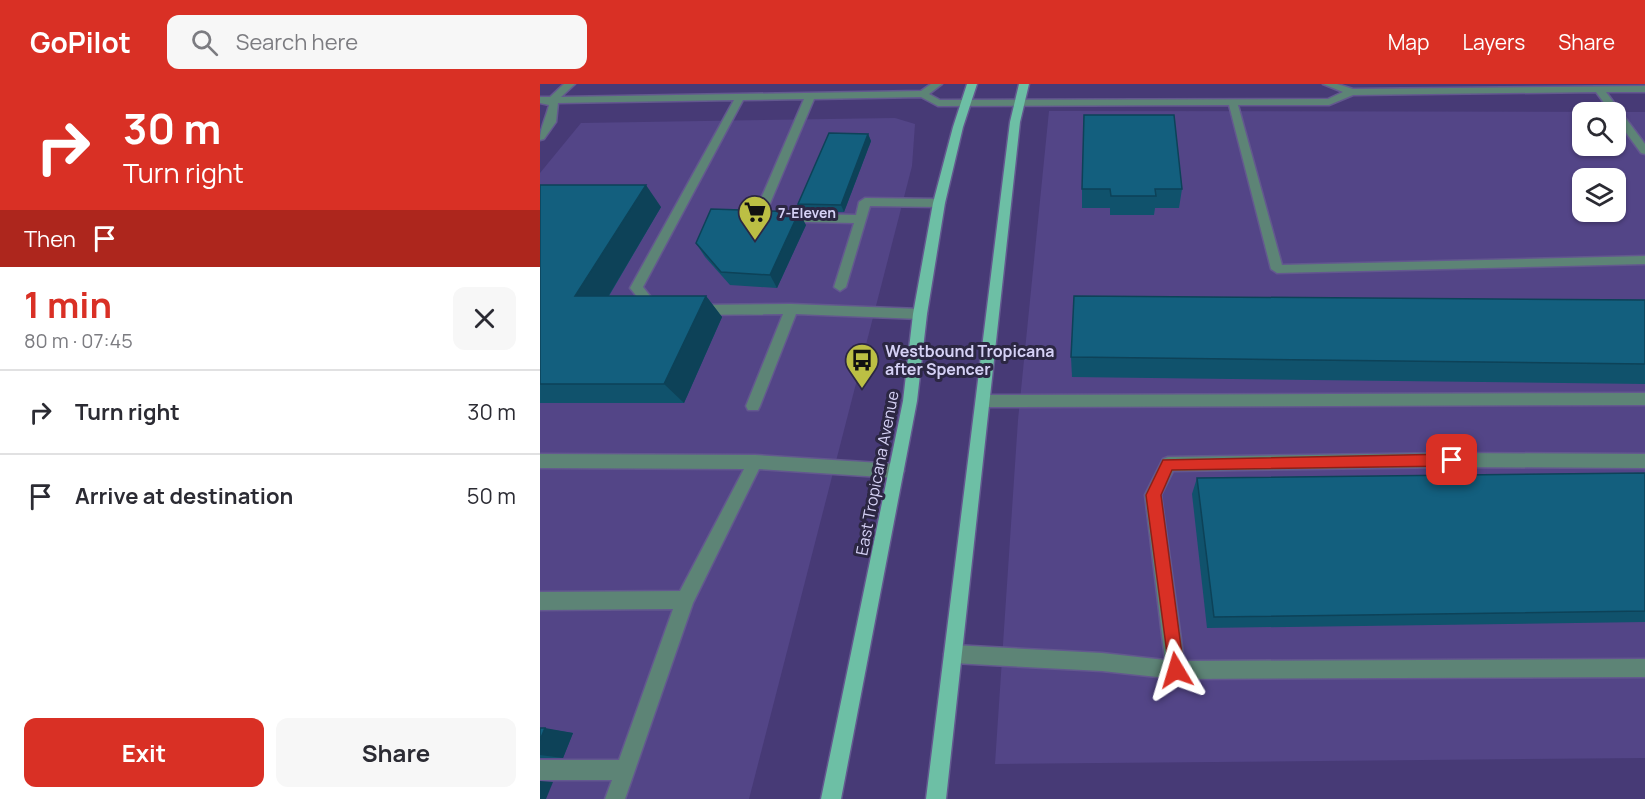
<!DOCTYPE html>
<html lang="en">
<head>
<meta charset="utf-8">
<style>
	:root { --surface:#fff; --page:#f7f7f7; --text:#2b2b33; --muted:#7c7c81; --line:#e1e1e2; --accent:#d93025 }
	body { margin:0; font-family:Manrope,sans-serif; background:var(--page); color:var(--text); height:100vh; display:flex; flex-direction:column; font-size:22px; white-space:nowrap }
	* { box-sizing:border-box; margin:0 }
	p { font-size:20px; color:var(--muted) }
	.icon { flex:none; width:33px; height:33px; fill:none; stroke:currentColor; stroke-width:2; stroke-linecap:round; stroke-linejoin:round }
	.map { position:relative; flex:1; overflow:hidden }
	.side { display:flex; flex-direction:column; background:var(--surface); width:540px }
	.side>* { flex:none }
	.top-card { background:#d93025; color:#fff; overflow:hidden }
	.tools { position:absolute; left:1032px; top:18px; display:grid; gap:12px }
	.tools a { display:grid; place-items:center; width:54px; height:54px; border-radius:12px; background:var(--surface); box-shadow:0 2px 4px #0004; font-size:30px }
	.pin { position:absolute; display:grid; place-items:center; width:51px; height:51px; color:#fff; margin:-26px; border-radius:12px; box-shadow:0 3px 9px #0006 }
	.me { position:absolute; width:66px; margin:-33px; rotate:353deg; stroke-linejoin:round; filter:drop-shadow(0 0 4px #0008) }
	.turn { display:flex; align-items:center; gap:21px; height:126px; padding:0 24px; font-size:27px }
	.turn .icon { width:78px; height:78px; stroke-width:2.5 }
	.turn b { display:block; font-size:42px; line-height:51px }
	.then { display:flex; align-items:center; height:57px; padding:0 24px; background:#0003; gap:12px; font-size:22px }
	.round { display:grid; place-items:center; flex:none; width:63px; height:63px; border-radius:12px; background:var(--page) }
	.head { display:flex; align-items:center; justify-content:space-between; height:102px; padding:0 24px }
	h1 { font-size:36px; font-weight:700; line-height:45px; color:var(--accent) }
	.primary-button { display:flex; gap:12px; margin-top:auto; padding:12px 24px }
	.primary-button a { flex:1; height:69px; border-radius:12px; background:var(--accent); color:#fff; font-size:24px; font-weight:700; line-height:69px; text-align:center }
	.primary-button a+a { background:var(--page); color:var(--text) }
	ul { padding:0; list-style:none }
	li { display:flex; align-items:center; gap:18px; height:84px; padding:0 24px; border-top:2px solid var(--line) }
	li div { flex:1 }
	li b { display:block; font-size:22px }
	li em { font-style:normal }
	header { display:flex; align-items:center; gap:36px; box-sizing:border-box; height:84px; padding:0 30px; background:var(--accent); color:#fff }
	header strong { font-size:28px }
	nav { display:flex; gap:33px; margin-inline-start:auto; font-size:21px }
	.search { width:420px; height:54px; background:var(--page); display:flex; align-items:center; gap:15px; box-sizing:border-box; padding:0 21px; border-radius:12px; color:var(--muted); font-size:22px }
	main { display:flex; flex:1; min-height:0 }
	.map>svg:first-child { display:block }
	.built { fill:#534587; fill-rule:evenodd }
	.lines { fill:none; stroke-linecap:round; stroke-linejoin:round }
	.minor-casing { stroke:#63588f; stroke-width:3 }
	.major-casing { stroke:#63588f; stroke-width:3 }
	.minor { fill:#5d8476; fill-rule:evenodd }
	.major { fill:#6dbfa5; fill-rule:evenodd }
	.wall { fill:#10526c }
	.shaded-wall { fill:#0d4258 }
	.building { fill:#135f7e; stroke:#0d4258; stroke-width:1.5 }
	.route { fill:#d93025; stroke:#8d1f18; stroke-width:1.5 }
	.labels { text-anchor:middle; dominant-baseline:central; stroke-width:6; stroke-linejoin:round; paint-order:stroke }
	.far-poi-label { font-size:14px; font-weight:bold; fill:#d5d1f5; stroke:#2c2743; text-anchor:start }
	.poi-label { font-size:16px; font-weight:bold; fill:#d5d1f5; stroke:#2c2743; text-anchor:start }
	.street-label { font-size:16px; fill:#d5d1f5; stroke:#2c2743 }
</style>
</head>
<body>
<header>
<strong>GoPilot</strong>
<div class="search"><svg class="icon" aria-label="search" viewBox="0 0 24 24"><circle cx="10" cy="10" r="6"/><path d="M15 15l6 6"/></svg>Search here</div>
<nav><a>Map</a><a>Layers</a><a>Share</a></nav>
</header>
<main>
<section class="side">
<div class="top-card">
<div class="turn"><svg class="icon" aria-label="right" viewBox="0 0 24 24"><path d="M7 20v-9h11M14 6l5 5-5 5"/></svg><div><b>30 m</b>Turn right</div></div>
<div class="then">Then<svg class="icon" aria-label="arrive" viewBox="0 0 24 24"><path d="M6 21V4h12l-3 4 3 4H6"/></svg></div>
</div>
<div class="head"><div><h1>1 min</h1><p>80 m · 07:45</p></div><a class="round"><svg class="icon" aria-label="close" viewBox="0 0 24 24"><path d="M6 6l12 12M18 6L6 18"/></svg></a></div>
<ul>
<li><svg class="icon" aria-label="right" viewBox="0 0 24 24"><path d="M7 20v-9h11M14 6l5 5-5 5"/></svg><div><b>Turn right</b></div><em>30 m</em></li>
<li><svg class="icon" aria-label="arrive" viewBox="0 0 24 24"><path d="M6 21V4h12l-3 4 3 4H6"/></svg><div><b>Arrive at destination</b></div><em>50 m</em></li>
</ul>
<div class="primary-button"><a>Exit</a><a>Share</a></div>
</section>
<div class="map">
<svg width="1105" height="715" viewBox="0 0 1105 715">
	<rect width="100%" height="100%" fill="#473a76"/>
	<!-- built -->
	<g class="built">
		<path d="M 509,27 L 1105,28 L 1105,674 L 455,680 L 478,336 ZM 1042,28 L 1076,28 L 1076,62 L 1042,62 ZM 1042,94 L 1076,94 L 1076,128 L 1042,128 Z"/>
		<polygon points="355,34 375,40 372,82 209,715 0,715 0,89 41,39"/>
	</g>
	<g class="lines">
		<defs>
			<g id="minor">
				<path d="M 24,0 L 35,0 L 21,13 L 381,7 L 391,0 L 402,0 L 389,10 L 400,16 L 788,15 L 803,8 L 783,0 L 797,0 L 813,5 L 1105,2 L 1105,8 L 1066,8 L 1105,60 L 1105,70 L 1101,69 L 1076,35 L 1076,28 L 1071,28 L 1056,8 L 813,11 L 789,21 L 698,21 L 742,181 L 1105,172 L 1105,180 L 737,189 L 731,185 L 689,21 L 398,22 L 381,13 L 274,15 L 226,129 L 316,131 L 319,118 L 325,114 L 399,115 L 405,119 L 399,123 L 330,122 L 306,203 L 300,207 L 294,203 L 314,139 L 219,137 L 213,133 L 264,15 L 203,16 L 103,203 L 122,227 L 116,232 L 111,230 L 90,204 L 194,16 L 18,19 L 16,38 L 4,55 L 0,56 C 0,44 6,34 9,21 L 0,19 L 0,13 L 10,13 Z"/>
				<polygon points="251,220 380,225 387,230 380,235 256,230 220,322 218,326 208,326 206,322 243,230 158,231 152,226 158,221"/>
				<polygon points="1105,309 1105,321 443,323 438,321 436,317 438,313 443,311"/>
				<polygon points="912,369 1105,370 1105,384 912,383 633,387 621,411 644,577 1105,575 1105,593 636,595 562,587 413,579 407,576 404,570 407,564 413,561 562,569 625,576 605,411 623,375 628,373"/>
				<polygon points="0,370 215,371 356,380 361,382 364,387 361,392 356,394 219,385 153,519 85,715 65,715 72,696 0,696 0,676 79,676 133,525 0,526 0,508 140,507 204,385 0,384"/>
			</g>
			<g id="major">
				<polygon points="427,0 437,0 423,43 405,119 387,230 377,317 301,715 281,715 363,317 373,230 393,119 413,43"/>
				<polygon points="479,0 489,0 480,38 406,715 386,715 470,38"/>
			</g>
		</defs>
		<!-- minor casing -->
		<use href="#minor" class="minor-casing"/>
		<!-- major casing -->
		<use href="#major" class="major-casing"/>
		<!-- minor -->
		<use href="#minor" class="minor"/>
		<!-- major -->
		<use href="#major" class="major"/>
	</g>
	<!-- wall -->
	<g class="wall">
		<polygon points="328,50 331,57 304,128 261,128 258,120"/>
		<polygon points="0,101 121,123 69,212 166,212 182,233 144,319 0,319"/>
		<polygon points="542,105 642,105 639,124 615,124 614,131 570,131 570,124 542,124"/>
		<polygon points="266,141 237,204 190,201 165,173 156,159"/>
		<polygon points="1105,216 1105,300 532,293 531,273"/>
		<polygon points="1105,389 1105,538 667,544 652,410 657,394"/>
		<polygon points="0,644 33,649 23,674 0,674"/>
	</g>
	<!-- shaded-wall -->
	<g class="shaded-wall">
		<polygon points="328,50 331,57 304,128 301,121"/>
		<polygon points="106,101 121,123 56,233 35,212"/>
		<polygon points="259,128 266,141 237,204 230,191"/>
		<polygon points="166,212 182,233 144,319 124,300"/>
		<polygon points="5,644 33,649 23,674 0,671 0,656"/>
		<polygon points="0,697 13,698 6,715 0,715"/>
	</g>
	<!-- building -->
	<g class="building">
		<polygon points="544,31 634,31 642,105 615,105 616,112 571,112 570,105 542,105"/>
		<polygon points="289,49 328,50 301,121 258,120"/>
		<polygon points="0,101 106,101 35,212 166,212 124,300 0,300"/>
		<polygon points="171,125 259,128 230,191 181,188 156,159"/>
		<polygon points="534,212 1105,216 1105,280 531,273"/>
		<polygon points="1105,389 1105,527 674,533 657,394"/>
		<polygon points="0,644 5,644 0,656"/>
	</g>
	<!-- route -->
	<polygon class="route" points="912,370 917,372 919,376 917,381 912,382 632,386 621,411 644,586 642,592 636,594 630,592 606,411 623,376"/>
	<!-- icons -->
	<defs>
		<symbol id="supermarket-pin" viewBox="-11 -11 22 30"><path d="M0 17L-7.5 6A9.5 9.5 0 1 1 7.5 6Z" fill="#bcbf44" stroke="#2c2743"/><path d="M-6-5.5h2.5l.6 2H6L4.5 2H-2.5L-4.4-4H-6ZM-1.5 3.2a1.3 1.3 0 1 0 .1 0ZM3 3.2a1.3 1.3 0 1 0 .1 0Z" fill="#111"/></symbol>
		<symbol id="bus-pin" viewBox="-11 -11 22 30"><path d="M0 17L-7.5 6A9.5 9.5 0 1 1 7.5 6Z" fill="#bcbf44" stroke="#2c2743"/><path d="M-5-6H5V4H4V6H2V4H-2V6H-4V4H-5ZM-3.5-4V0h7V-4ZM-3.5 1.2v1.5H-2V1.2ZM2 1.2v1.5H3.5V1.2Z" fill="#111"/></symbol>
	</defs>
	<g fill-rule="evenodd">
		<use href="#supermarket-pin" x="196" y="109" width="38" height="52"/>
		<use href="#bus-pin" x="303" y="257" width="38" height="52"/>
	</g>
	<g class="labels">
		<!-- far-poi labels -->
		<g class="far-poi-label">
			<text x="238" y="128">7-Eleven</text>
		</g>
		<!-- poi labels -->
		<g class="poi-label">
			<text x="345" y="267">Westbound Tropicana<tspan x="345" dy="18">after Spencer</tspan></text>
		</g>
		<!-- street labels -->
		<g class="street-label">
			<text transform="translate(337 389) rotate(-79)">East Tropicana Avenue</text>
		</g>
	</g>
</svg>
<div class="tools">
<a><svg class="icon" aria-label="search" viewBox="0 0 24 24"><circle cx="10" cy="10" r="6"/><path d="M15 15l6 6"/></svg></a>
<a><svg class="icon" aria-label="layers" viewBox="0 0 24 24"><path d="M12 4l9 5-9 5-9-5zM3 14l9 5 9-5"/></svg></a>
</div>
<div class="pin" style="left:912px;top:376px;background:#d93025"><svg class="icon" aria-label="arrive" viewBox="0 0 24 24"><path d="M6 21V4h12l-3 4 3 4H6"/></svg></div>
<svg class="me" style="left:636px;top:586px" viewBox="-20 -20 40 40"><path d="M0-17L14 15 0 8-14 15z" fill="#d93025" stroke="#fff" stroke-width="4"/></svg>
</div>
</main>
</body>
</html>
